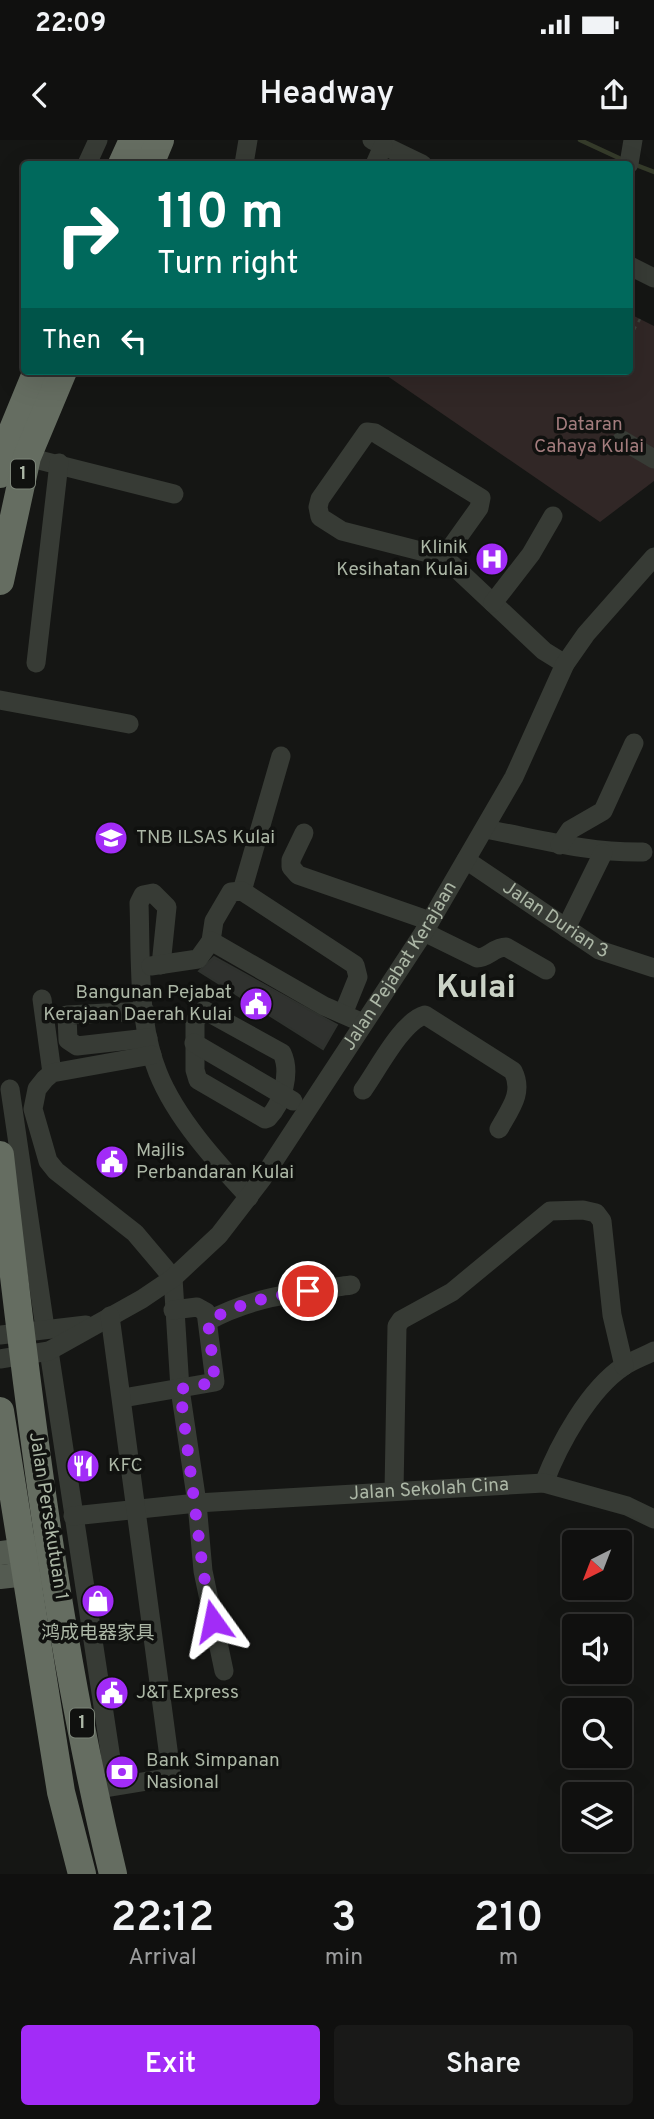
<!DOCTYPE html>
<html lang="en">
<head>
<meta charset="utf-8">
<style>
	:root { --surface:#10100f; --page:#191918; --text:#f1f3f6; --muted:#9c9d9e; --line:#30302f; --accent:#a22cf7 }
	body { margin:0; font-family:Overpass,"Noto Sans SC",sans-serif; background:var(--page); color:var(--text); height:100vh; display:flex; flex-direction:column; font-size:26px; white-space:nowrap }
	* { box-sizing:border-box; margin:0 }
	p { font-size:23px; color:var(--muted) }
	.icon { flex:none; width:38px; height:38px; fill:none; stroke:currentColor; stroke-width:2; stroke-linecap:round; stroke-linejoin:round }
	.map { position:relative; height:1734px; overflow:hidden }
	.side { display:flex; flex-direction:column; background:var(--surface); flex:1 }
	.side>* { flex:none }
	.hud { position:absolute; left:21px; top:21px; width:612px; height:214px; border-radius:7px; box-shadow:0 7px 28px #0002,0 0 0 2px var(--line); background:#00695c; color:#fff; overflow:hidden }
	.needle { width:46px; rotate:222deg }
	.buttons { position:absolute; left:562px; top:1390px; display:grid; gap:14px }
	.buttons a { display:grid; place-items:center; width:70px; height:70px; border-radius:7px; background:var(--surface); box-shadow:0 7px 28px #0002,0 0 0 2px var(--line); font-size:35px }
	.pin { position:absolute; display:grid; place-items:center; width:60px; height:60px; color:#fff; margin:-30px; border:4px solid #fff; border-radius:50%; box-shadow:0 2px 7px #0007 }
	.me { position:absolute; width:77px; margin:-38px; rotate:348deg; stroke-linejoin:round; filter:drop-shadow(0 0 5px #0008) }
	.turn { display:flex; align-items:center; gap:24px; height:147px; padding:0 21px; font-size:32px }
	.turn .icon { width:91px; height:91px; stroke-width:2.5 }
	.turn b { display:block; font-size:49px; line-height:60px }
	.then { display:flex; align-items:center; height:66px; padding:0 21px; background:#0003; gap:14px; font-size:26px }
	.eta { display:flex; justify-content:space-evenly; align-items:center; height:119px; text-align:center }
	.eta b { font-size:42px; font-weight:600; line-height:49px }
	.action { display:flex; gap:14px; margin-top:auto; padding:14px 21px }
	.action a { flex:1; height:80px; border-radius:7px; background:var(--accent); color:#fff; font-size:28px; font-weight:600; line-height:80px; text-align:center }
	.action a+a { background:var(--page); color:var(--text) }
	.status { display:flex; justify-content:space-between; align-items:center; height:49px; padding:0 35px; background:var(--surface); direction:ltr }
	.status svg { height:19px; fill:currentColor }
	header { display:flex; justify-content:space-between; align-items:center; height:91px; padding:0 21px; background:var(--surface); font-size:32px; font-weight:600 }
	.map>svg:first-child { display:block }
	.green { fill:#312726 }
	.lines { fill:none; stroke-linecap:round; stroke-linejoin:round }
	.stream { stroke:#353b2a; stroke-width:4.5 }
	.building { fill:#30322f; stroke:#2f322e; stroke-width:2 }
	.path { stroke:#3e423b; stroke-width:2.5; stroke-dasharray:3.5 5; stroke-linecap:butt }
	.minor { stroke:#373b35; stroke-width:19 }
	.major { stroke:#545b51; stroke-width:24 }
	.highway { stroke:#656d61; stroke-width:28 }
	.route { stroke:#a22cf7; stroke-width:12; stroke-dasharray:0 21.6 }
	.labels { text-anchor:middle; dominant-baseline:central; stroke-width:7; stroke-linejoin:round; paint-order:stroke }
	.shield { fill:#10110f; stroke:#7d8579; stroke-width:2 }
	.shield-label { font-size:18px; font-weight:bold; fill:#acb7a6 }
	.park-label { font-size:19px; fill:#a37c7d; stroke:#10110f }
	.poi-label { font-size:19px; fill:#acb7a6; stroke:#10110f; text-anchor:start }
	.street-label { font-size:19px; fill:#acb7a6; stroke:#10110f }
	.town-label { font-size:33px; font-weight:bold; fill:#cbd3c7; stroke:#10110f }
</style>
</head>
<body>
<div class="status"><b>22:09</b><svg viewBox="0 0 49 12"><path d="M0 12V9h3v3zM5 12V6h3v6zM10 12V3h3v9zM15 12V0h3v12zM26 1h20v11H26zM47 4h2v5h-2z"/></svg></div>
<header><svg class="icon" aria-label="back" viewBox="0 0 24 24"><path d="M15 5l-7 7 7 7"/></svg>Headway<svg class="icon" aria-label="share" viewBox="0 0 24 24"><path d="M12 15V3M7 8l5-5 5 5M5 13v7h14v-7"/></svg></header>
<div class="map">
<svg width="654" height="1734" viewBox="0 0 654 1734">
	<rect width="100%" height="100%" fill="#151614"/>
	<!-- green -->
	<polygon class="green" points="630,174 654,186 654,341 600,382 380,231 630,231"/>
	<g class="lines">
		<!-- stream -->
		<g class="stream">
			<polyline points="580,0 621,19"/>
			<polyline points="636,25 654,32"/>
		</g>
	</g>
	<!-- building -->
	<polygon class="building" points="214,817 337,885 323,909 199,831"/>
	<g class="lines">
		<!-- path -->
		<polyline class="path" points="630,197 640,179"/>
		<!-- minor -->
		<g class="minor">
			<polyline points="372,0 422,24"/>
			<polyline points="87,24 98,0"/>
			<polyline points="244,24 248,0"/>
			<polyline points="375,24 383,6"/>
			<polyline points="629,24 633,0"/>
			<polyline points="630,126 654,138"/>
			<polyline points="622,300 654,319"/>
			<polyline points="27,317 174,354"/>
			<polyline points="444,417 342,391 320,377 318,367 320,359 367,292 375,293 481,358 479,368 444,417 544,511 565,524"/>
			<polyline points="493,463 531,414 553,376"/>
			<polyline points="36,523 59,323"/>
			<polyline points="0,560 129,584"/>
			<path d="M 485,689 C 539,699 588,713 643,712"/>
			<polyline points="304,693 291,720 291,727 298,735 430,781"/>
			<polyline points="560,705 570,690 603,671 634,603"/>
			<path id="s1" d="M 466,720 L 599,810 L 654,828"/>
			<polyline points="242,751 281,616"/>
			<polyline points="566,788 603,713"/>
			<path d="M 424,792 L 477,818 C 488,818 494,807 506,807 L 546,830"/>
			<polyline points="211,801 214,781 231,752 242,751 355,825 358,837 343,874"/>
			<path d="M 161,825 L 167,767 L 153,753 L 143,755 L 139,763 C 141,818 137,881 158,933 C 176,978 216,1022 249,1057"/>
			<polyline points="151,826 198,819 211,801 324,866 363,883"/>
			<polyline points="42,859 52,933"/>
			<path d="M 204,870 L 282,913 C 291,932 283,963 268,978 L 265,979 L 198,940 L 195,930 L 195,881 Z"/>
			<polyline points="145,871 67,875 68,900 77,906 148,898"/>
			<polyline points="194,903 293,961"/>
			<polyline points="152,915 52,933 45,939 37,949 33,969 48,1021 56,1031 135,1093 173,1138 180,1249 197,1363 203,1431 224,1531"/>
			<polyline points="10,949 45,1188"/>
			<path d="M 363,950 C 377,931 402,881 425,875 L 513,931 C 524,953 510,969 499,989"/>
			<path d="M 208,1181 C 254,1156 300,1152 351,1145"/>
			<polyline points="0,1195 86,1185"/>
			<polyline points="49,1211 115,1645"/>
			<path id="s2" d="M 0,1219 L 49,1211 L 142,1159 L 173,1138 L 219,1095 L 262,1039 L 424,792 L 514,637 L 565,524 L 586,494 L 654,417"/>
			<polyline points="123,1258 215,1242 206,1172 197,1167 173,1170"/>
			<path d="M 544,1343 C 559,1304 589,1249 624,1226 C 633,1220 645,1216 654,1211"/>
			<polyline points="394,1351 397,1186 401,1180 452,1152 550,1071 583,1070 596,1073 602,1081 612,1175 624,1226"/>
			<path id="s3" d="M 73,1376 L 197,1363 L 544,1343 L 627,1366 L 654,1379"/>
			<polyline points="93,1650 166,1638 171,1632 110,1176"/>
		</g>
		<!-- major -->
		<g class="major">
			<polyline points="0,1413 41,1408"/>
			<polyline points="0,1437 44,1432"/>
		</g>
		<!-- highway -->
		<g class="highway">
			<polyline points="122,24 133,0"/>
			<polyline points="150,24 160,0"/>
			<polyline points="0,334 5,309 37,231"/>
			<polyline points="0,441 27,317 63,231"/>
			<path d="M 0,1015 C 27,1255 56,1499 113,1734"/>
			<polyline points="0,1271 61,1652 82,1734"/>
		</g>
	</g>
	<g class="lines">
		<!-- route -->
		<path class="route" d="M 213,1481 L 203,1431 L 180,1249 L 215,1242 L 208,1181 C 241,1162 271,1156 308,1151"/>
	</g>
	<!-- icons -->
	<defs>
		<symbol id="hospital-disc" viewBox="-11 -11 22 22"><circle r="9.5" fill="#a22cf7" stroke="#10110f"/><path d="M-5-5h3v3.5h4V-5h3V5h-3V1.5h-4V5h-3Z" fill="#fff"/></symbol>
		<symbol id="university-disc" viewBox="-11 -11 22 22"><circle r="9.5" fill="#a22cf7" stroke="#10110f"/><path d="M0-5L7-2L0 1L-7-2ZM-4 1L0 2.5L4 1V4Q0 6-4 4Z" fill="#fff"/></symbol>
		<symbol id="civic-disc" viewBox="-11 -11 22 22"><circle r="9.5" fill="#a22cf7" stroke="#10110f"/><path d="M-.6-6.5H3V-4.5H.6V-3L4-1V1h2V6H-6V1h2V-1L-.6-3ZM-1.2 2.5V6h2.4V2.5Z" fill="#fff"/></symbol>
		<symbol id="restaurant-disc" viewBox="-11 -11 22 22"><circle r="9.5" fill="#a22cf7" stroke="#10110f"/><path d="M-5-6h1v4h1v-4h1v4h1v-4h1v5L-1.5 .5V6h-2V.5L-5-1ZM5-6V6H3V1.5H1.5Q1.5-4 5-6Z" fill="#fff"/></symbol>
		<symbol id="shop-disc" viewBox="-11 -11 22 22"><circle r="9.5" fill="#a22cf7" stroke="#10110f"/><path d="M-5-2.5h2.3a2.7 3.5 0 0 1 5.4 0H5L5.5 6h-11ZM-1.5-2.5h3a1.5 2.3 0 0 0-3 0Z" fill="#fff"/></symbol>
		<symbol id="bank-disc" viewBox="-11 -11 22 22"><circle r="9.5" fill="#a22cf7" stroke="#10110f"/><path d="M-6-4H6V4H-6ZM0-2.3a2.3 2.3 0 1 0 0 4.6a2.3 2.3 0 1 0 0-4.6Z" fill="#fff"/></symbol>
	</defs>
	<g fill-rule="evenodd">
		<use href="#hospital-disc" x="473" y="400" width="38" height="38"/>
		<use href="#university-disc" x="92" y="679" width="38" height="38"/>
		<use href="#civic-disc" x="237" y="845" width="38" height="38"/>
		<use href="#civic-disc" x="93" y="1003" width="38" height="38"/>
		<use href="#restaurant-disc" x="64" y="1307" width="38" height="38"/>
		<use href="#shop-disc" x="79" y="1442" width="38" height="38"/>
		<use href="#civic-disc" x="93" y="1534" width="38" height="38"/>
		<use href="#bank-disc" x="103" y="1613" width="38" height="38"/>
	</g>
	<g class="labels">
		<!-- shield labels -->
		<g class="shield">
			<rect x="11" y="319.5" width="24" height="29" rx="5"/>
			<rect x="70" y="1568.5" width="24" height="29" rx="5"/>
		</g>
		<g class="shield-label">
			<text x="23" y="334">1</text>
			<text x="82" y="1583">1</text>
		</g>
		<!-- park labels -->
		<g class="park-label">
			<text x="589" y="285">Dataran<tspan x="589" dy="22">Cahaya Kulai</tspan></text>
		</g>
		<!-- poi labels -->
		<g class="poi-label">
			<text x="468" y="408" text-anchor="end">Klinik<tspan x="468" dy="22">Kesihatan Kulai</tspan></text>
			<text x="136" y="698">TNB ILSAS Kulai</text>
			<text x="232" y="853" text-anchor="end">Bangunan Pejabat<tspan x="232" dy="22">Kerajaan Daerah Kulai</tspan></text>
			<text x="136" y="1011">Majlis<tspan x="136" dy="22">Perbandaran Kulai</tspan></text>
			<text x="108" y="1326">KFC</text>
			<text x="98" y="1494" text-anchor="middle">鸿成电器家具</text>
			<text x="136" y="1553">J&amp;T Express</text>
			<text x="146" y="1621">Bank Simpanan<tspan x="146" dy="22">Nasional</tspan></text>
		</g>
		<!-- street labels -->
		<g class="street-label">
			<text stroke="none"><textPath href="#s1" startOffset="108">Jalan Durian 3</textPath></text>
			<text stroke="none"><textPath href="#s2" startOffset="581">Jalan Pejabat Kerajaan</textPath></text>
			<text stroke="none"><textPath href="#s3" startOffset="357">Jalan Sekolah Cina</textPath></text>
			<text transform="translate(48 1376) rotate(81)">Jalan Persekutuan 1</text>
		</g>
		<!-- town labels -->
		<g class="town-label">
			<text x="476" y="849">Kulai</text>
		</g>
	</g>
</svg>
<div class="buttons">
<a><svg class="needle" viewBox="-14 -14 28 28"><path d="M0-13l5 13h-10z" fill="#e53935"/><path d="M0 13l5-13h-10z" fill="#9c9d9e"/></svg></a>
<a><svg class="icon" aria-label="sound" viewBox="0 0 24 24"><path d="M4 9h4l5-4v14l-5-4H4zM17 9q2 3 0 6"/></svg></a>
<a><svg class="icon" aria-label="search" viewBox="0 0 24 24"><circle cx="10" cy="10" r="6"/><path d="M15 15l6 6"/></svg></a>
<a><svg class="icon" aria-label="layers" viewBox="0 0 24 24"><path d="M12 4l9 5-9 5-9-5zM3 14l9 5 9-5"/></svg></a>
</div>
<div class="pin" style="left:308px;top:1151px;background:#d93025"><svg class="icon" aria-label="arrive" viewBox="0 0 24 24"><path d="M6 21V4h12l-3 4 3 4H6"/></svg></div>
<svg class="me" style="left:213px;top:1481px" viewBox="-20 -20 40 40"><path d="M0-17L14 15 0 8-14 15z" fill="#a22cf7" stroke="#fff" stroke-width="4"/></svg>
<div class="hud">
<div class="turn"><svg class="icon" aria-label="right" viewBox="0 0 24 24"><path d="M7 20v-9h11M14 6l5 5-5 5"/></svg><div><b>110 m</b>Turn right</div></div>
<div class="then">Then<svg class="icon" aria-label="left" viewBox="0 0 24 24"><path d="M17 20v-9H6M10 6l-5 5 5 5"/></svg></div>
</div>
</div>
<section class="side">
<div class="eta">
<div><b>22:12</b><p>Arrival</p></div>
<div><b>3</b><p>min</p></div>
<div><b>210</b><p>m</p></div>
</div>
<div class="action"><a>Exit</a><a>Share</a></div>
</section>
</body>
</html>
